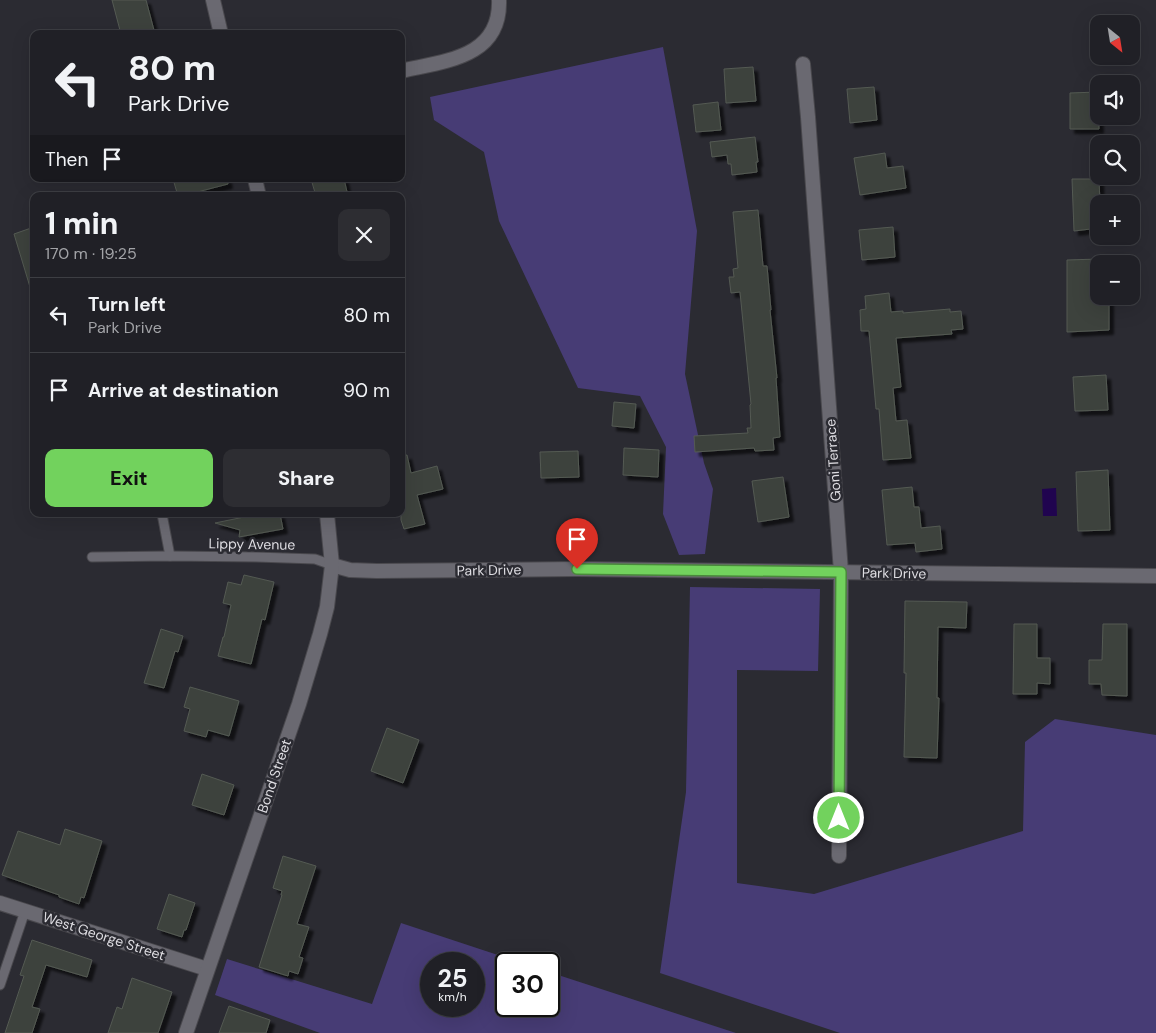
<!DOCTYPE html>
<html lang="en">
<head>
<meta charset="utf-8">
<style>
	:root { --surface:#202026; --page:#2d2d32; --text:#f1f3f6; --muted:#a2a3a7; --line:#3d3e43; --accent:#72d25d }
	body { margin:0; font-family:"DM Sans",sans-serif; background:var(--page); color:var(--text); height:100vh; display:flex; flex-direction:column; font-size:19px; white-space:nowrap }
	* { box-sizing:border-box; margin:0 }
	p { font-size:16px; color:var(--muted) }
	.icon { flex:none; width:28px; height:28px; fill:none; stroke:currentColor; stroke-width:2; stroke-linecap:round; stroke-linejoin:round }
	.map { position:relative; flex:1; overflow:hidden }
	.drawer { position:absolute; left:30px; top:192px; width:375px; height:325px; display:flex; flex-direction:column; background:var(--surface); border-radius:10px; box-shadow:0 5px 20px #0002,0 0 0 1px var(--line) }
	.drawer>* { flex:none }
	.banner { position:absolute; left:30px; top:30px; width:375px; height:152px; border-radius:10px; box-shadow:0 5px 20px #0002,0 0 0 1px var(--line); background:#202026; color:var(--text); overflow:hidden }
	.needle { width:32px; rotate:150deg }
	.buttons { position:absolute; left:1090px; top:15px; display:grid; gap:10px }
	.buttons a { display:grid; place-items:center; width:50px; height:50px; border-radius:10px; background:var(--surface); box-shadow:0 5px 20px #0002,0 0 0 1px var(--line); font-size:25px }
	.speed { position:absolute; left:420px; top:952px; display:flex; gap:10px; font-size:25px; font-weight:700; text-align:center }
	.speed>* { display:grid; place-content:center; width:65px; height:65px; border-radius:50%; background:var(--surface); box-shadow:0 5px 20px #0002,0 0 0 1px var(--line); line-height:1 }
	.speed small { font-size:12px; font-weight:400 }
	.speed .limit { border:2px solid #111; border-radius:8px; background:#fff; color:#111 }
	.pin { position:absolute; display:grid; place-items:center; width:42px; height:42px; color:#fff; margin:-51px -21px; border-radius:50% 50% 50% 0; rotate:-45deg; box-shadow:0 0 5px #0007 }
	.pin .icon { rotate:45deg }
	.me { position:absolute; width:55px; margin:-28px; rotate:0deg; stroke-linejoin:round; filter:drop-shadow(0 0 4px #0008) }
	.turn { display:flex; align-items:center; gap:18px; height:105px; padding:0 15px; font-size:22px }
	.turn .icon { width:65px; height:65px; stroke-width:2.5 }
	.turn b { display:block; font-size:35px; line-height:42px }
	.then { display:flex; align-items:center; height:48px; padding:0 15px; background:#0003; gap:10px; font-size:19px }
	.round { display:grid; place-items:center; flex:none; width:52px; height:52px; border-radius:10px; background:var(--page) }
	.head { display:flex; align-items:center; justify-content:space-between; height:85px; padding:0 15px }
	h1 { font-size:30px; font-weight:800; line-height:38px }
	.cta { display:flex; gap:10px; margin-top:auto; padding:10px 15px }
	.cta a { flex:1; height:58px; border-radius:10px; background:var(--accent); color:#111; font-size:20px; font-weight:800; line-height:58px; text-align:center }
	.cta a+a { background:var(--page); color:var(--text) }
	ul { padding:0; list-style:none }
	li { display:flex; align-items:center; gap:15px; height:75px; padding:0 15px; border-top:1px solid var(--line) }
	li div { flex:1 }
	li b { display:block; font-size:19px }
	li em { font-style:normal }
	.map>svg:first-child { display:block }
	.green { fill:#473c75; fill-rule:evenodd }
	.water { fill:#20044f }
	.building { fill:#3d423c; stroke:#545a53; filter:url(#shadow) }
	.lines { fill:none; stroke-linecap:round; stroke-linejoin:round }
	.service-casing { stroke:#49484d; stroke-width:11 }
	.minor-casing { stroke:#49484d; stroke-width:16 }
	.service { stroke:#6a6971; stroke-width:9 }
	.minor { stroke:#6a6971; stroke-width:14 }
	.route-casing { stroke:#4a883c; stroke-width:12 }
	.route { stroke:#72d25d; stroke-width:9 }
	.labels { text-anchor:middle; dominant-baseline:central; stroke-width:5; stroke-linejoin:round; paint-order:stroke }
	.street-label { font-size:14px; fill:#dedde2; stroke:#2b2b32 }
</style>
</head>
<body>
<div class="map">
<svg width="1156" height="1033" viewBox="0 0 1156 1033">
	<defs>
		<filter id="shadow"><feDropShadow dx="4.5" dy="4.5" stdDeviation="1" flood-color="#0009"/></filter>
	</defs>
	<rect width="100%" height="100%" fill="#2b2b32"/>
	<!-- green -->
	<g class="green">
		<polygon points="663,47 697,231 685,374 704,463 713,489 705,554 679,555 663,514 666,447 640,396 578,388 499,221 484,152 434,120 430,97"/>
		<polygon points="690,587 820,589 818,671 737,670 737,883 814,894 1023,831 1025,742 1055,719 1156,735 1156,1033 840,1033 660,973 686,792"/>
		<path d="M 401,923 L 525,964 L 506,964 L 506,1006 L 549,1006 L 549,972 L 736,1033 L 320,1033 L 215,995 L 227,959 L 372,1004 ZM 431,964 L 474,964 L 474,1006 L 431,1006 Z"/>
	</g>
	<!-- water -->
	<polygon class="water" points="1056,488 1057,516 1043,516 1042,489"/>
	<!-- building -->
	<g class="building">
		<polygon points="112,0 146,0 155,34 121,34"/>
		<polygon points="753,67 756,101 726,103 724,69"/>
		<polygon points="874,87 877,120 850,123 847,89"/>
		<polygon points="1098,92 1099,129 1070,129 1070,93"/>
		<polygon points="718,102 721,130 696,132 693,105"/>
		<polygon points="755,137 758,162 756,162 757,172 732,175 731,164 728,164 727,155 712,157 710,142"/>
		<polygon points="885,153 887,168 903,166 906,188 860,195 854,158"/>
		<polygon points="173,179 227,179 228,184 182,196 178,196"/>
		<polygon points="311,179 344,179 348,196 316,196"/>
		<polygon points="1072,179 1099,179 1100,204 1099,204 1099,228 1074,231"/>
		<polygon points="758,210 763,266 767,266 771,310 770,310 777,378 776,378 780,437 773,438 774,450 755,451 754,448 695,452 694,436 748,433 747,428 751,428 750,405 751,404 740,292 731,293 729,277 734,277 733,269 738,268 733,212"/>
		<polygon points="34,227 34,286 30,287 14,234"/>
		<polygon points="893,227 895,257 862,260 859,230"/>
		<polygon points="1099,259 1099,296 1109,296 1109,330 1067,332 1067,260"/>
		<polygon points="889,293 891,312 903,311 903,313 950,309 950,312 961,311 963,329 951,330 952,334 896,338 901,387 893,388 896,421 907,420 911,458 883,460 879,409 876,409 869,331 861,331 860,310 866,309 865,296"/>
		<polygon points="1106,375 1108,410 1075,411 1073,377"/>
		<polygon points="614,402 636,404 634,428 612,426"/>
		<polygon points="624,448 659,450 658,477 623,475"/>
		<polygon points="578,451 579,477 541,478 540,452"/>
		<polygon points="407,455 411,473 437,466 443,489 417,495 425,524 404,529 401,520 401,456"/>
		<polygon points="1108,470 1110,530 1078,531 1076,472"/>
		<polygon points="783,477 789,517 758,522 752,481"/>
		<polygon points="912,487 914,507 919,507 921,528 940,526 942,549 916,552 915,543 887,545 882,490"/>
		<polygon points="248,514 280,514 283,529 239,537 240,530 215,523 249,516"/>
		<polygon points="244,575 274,582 265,620 262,619 251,664 218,656 223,637 224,637 231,605 223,603 228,582 241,585"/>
		<polygon points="905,601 967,602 966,628 938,627 937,698 939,698 937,758 904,757 906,673 904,673"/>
		<polygon points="1014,624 1037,624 1037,658 1050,658 1050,684 1037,683 1037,694 1013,694"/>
		<polygon points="1103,624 1127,624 1127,696 1102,695 1101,684 1089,684 1089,660 1102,660"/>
		<polygon points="161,629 183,636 178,652 175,651 164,688 144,683"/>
		<polygon points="190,687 239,701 229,736 208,730 206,737 184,731 190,709 184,707"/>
		<polygon points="387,728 419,740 403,783 371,771"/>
		<polygon points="202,774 234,785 224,815 192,805"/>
		<polygon points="65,829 102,841 84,898 81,897 79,904 59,897 59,895 2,875 18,831 60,845"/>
		<polygon points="283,856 316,866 297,924 309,927 299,957 303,958 298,974 289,971 288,976 259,967 282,895 281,895 282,891 273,888"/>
		<polygon points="169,894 195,903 186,930 184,930 182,937 157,929"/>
		<polygon points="32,940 92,960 87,977 46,965 32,1007 40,1009 32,1033 5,1033 24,976 20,975"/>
		<polygon points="132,978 172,992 158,1033 108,1033 117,1007 122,1009"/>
		<polygon points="229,1006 270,1020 266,1033 219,1033"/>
	</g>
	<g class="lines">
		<defs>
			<g id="service">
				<polyline points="162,514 170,556"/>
				<polyline points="92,557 170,556 256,557 315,559 332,565"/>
				<polyline points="0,985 25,911"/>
			</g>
			<g id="minor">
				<polyline points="213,0 221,34"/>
				<polyline points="803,64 808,117 841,572 839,856"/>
				<path d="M 401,71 C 444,61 501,58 499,0"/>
				<polyline points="255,179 259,196"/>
				<polyline points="332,565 350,570 377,571 577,569 1156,576"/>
				<polyline points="0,903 207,969"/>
				<polyline points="186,1033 299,704 320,634 327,607 332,565 327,514"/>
			</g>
		</defs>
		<!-- service casing -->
		<use href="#service" class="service-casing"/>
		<!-- minor casing -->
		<use href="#minor" class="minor-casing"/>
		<!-- service -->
		<use href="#service" class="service"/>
		<!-- minor -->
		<use href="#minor" class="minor"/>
	</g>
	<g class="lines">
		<defs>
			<polyline id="route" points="577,569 841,572 839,818"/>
		</defs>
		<!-- route casing -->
		<use href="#route" class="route-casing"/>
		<!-- route -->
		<use href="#route" class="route"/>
	</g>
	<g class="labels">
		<!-- street labels -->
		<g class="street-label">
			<text transform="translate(833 460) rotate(-94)">Goni Terrace</text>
			<text transform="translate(252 544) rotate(1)">Lippy Avenue</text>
			<text transform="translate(489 570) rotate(-1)">Park Drive</text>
			<text transform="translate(894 573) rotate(1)">Park Drive</text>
			<text transform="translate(274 776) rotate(-71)">Bond Street</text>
			<text transform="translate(104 936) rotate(18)">West George Street</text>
		</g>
	</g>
</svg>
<div class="buttons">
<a><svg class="needle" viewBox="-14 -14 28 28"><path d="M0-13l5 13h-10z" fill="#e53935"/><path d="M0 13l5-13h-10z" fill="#a2a3a7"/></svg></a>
<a><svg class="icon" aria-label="sound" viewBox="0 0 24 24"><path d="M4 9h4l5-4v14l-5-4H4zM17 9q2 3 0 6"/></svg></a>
<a><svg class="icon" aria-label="search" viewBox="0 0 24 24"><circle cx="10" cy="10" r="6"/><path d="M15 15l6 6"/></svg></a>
<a>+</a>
<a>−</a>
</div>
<div class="speed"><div>25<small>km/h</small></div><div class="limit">30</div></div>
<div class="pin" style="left:577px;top:569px;background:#d93025"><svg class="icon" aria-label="arrive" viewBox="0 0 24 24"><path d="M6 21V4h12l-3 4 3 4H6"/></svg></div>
<svg class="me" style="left:839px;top:818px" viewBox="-20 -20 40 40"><circle r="17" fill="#72d25d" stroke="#fff" stroke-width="3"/><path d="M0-11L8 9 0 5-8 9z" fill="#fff"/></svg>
<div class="banner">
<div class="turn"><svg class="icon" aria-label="left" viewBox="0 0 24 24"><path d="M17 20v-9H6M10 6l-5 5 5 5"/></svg><div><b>80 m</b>Park Drive</div></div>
<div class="then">Then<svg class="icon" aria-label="arrive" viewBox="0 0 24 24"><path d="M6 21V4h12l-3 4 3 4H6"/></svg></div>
</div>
<section class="drawer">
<div class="head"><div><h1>1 min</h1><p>170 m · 19:25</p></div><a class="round"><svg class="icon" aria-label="close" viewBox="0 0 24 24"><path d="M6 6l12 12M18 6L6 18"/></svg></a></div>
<ul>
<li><svg class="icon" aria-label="left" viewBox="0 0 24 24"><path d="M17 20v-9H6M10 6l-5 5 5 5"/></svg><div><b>Turn left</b><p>Park Drive</p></div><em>80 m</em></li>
<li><svg class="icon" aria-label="arrive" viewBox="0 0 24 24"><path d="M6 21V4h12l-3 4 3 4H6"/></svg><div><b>Arrive at destination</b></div><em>90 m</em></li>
</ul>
<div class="cta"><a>Exit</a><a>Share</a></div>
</section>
</div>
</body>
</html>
